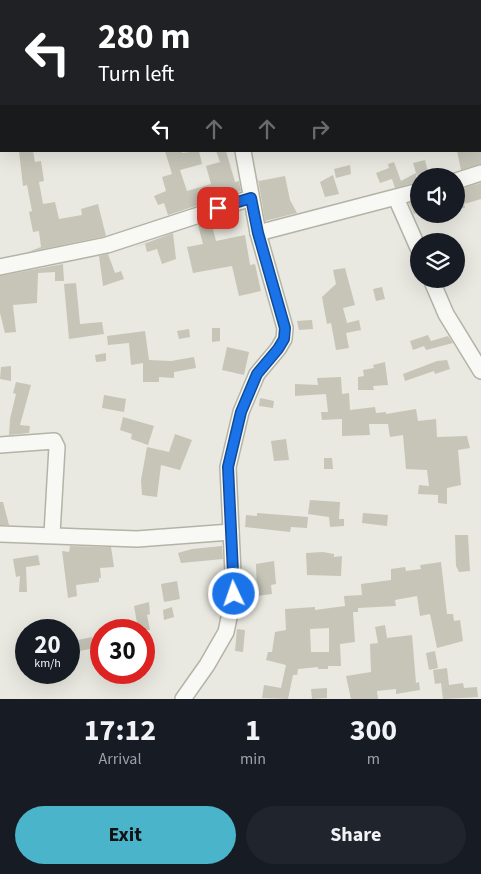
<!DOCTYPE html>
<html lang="en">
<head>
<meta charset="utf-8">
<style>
	:root { --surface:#171b24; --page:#20242c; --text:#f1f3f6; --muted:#9ea1a6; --accent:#4ab4cb }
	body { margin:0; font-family:"Source Sans 3",sans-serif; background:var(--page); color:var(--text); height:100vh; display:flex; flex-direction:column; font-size:19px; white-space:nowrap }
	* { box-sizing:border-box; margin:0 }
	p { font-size:16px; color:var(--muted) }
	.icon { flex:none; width:28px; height:28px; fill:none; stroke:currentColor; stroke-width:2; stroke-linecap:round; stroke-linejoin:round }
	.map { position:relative; height:699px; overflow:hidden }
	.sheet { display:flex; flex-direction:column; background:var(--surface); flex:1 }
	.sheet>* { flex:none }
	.top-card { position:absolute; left:0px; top:0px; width:481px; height:152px; box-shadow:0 5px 20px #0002; background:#202124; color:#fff; overflow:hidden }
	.fabs { position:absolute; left:410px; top:168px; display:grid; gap:10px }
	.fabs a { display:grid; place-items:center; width:55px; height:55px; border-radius:50%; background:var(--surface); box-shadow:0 5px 20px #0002; font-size:25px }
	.speed { position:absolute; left:15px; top:619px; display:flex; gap:10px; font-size:25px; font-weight:700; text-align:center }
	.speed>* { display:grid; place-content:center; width:65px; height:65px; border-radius:50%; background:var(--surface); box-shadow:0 5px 20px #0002; line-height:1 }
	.speed small { font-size:12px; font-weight:400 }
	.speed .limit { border:8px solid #d22; background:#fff; color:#111 }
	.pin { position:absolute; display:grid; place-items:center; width:42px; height:42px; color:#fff; margin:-21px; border-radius:10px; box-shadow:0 2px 8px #0006 }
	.me { position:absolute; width:55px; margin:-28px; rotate:357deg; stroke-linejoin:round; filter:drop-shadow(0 0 4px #0008) }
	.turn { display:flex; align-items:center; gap:18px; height:105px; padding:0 15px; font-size:22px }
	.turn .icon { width:65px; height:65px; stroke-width:2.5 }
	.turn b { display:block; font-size:35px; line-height:42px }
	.lanes { display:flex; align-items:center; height:48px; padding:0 15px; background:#0003; justify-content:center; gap:25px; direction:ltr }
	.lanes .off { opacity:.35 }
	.eta { display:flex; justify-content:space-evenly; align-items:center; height:85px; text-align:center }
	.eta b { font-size:30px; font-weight:700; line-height:35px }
	.cta { display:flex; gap:10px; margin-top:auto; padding:10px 15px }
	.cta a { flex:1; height:58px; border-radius:30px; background:var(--accent); color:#111; font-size:20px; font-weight:700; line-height:58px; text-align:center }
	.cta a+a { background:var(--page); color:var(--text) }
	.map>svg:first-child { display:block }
	.building { fill:#c6c5b8; fill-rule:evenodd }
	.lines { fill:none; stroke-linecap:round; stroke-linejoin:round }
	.minor-casing { stroke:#b3b3a6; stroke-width:18 }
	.minor { stroke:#f8f8f4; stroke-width:15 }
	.route-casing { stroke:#114b97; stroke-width:12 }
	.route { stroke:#1a73e8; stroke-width:9 }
</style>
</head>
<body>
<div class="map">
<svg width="481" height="699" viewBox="0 0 481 699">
	<rect width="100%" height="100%" fill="#e9e9e1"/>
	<!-- building -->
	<g class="building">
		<polygon points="19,151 33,151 35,162 41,161 44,181 39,182 43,204 55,202 59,219 82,215 81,209 98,204 106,236 28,252 41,247 39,231 33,232 29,212 32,211 27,185 23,186"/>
		<polygon points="165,151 182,151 182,153 199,151 202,164 180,170 187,191 211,184 206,166 220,162 216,151 226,151 235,182 239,181 241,191 168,215 164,203 158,205 154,196 166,191 162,177 172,174"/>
		<polygon points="457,151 481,151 481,164 461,170"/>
		<polygon points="425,160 429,176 417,176 413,163"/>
		<polygon points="394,162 401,181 416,173 417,182 395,188 392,179 380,183 376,173 389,168 388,164"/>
		<polygon points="350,165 351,174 336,178 334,169"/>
		<polygon points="333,175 339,194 325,197 320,182"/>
		<polygon points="285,176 290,200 297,213 265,221 258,179 259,181"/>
		<polygon points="481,183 481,199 464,204 465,208 456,209 456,190"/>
		<polygon points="419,201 419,213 414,214 409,203"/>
		<polygon points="211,221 216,241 245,235 250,265 255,264 261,291 239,296 232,266 193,273 187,247 203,244 198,225"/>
		<polygon points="173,233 176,259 162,264 157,249 147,252 145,244 133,248"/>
		<polygon points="108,254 115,273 121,271 124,279 103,286 99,256"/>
		<polygon points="63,264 64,281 55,281 55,272 38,273 37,303 13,305 16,332 5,333 0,313 0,276"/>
		<polygon points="345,268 355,305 343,308 347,323 359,320 361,330 346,333 349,348 336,350 331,323 327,324 322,297 336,284 333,270"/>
		<polygon points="76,283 80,324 102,322 104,334 69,339 64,284"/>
		<polygon points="382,287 385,299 376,301 373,289"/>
		<polygon points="312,320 313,329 299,330 297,321"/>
		<polygon points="212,328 220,328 220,341 212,342"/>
		<polygon points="189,329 190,337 179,339 177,331"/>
		<polygon points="145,331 149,360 171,361 194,357 196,368 174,372 174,378 159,377 159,382 143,382 143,363 131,365 129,343 108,345 107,336"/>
		<polygon points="428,335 431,341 448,336 453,343 426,350 424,346 413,350 410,341"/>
		<polygon points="227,347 249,352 244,375 222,370"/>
		<polygon points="106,353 106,361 96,362 95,355"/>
		<polygon points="447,360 450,369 435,374 434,371 405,381 403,374 437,361"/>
		<polygon points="385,362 388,385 373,386 374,390 358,390 358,377 364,376 363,370 374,368 373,365"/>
		<polygon points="11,366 11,381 0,379 1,367"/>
		<polygon points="341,377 342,394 349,393 350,410 375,407 376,413 386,412 386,414 416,409 418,421 436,419 437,437 467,436 470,448 458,450 461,485 447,488 447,504 438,503 438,495 418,494 419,485 429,486 427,470 406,469 403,435 390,437 388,424 369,424 370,435 342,436 342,419 322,420 321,412 328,412 326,394 295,396 295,384 318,385 317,378"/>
		<polygon points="16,382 31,385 20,425 30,426 29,433 9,435 10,419 16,394 13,393"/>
		<polygon points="104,395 126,399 124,412 102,408"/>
		<polygon points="260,398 274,401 273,408 259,406"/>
		<polygon points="123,417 154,426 148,445 131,439 132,434 120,430"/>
		<polygon points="175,434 192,440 180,470 161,465 157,497 142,495 141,480 147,447 169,452"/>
		<polygon points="286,439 289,460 274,461 271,441"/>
		<polygon points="324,458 332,458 333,469 324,469"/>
		<polygon points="310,500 340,502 339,519 344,519 344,526 330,527 329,517 308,514"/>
		<polygon points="0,502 3,502 9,525 0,525"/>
		<polygon points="257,513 308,517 307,528 291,527 290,532 245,527 246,515 257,516"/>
		<polygon points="363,513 388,515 387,526 362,523"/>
		<polygon points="455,535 468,535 470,571 459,572 456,566"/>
		<polygon points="70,546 111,547 114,567 100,568 101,578 99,578 99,582 76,585 77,596 68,598 62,551 69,552"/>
		<polygon points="222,546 223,559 181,563 178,553 192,549"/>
		<polygon points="323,552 334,554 334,557 342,556 341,576 307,575 306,553"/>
		<polygon points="38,555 40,565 26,567 27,592 19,592 20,576 16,577 13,559"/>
		<polygon points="274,561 276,584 271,585 272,594 257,596 256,564"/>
		<path d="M 441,562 L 447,614 L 453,614 L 454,621 L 460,620 L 463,641 L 437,648 L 430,614 L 420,616 L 417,596 L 395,600 L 396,606 L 358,608 L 358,612 L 353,612 L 355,642 L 340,644 L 341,666 L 328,666 L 328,669 L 318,669 L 318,667 L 298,669 L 297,675 L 293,675 L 288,699 L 262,698 L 264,685 L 281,688 L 286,665 L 266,660 L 268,652 L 272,652 L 275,632 L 286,630 L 285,609 L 315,607 L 315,610 L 345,606 L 344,596 L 362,595 L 361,584 L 391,580 L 391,569 L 405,567 L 406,571 L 421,569 L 420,565 ZM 329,628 L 329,652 L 311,652 L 310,629 Z"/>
		<polygon points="177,581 180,599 164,602 161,584"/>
		<polygon points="149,602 150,614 147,615 150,630 123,630 122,626 137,623 134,606"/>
		<polygon points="172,607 174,617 164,620 163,610"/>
		<polygon points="385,625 387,638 412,635 416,683 419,682 420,690 396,694 396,689 377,691 378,699 351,699 346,676 371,672 370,644 378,643 375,627"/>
		<polygon points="237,629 245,630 243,652 235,651"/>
		<polygon points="92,637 95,648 69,653 69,642"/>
		<polygon points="435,651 438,668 429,670 426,653"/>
		<polygon points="447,668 449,685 463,683 464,688 477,687 478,697 443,699 441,683 435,684 433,670"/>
		<polygon points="327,688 327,698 312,699 311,689"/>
	</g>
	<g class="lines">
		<defs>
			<g id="minor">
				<polyline points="215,0 215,1"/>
				<polyline points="0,104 1,104"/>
				<polyline points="456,181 481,173"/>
				<polyline points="396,198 419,250"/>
				<polyline points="258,233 419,191"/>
				<polyline points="0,267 107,245 251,198"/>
				<polyline points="431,279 446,314 481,371"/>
				<polyline points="0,445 54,441 57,447 52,534"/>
				<polyline points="0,534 137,539 231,532"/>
				<polyline points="183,699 207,665 226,632 234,594 228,467 241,412 257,374 278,349 284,339 285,328 258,233 243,151"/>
			</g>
		</defs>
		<!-- minor casing -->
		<use href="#minor" class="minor-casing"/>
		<!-- minor -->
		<use href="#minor" class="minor"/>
	</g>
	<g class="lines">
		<defs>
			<polyline id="route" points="218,208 251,198 258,233 285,328 284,339 278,349 257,374 241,412 228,467 234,594"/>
		</defs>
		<!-- route casing -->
		<use href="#route" class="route-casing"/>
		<!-- route -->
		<use href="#route" class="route"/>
	</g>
</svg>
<div class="fabs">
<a><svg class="icon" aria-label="sound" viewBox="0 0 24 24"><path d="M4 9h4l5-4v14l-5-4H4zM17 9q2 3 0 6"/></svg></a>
<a><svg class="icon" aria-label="layers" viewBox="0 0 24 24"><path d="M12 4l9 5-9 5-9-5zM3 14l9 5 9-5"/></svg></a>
</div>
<div class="speed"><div>20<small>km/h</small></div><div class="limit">30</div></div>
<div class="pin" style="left:218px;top:208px;background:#d93025"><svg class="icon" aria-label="arrive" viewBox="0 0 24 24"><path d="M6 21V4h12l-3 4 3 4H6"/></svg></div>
<svg class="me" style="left:234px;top:594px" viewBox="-20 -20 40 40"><circle r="17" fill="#1a73e8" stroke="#fff" stroke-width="3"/><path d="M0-11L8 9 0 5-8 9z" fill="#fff"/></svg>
<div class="top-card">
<div class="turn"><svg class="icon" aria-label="left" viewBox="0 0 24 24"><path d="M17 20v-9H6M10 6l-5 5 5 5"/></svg><div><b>280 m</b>Turn left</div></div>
<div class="lanes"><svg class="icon" aria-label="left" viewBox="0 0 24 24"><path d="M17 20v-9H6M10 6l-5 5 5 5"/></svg><svg class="icon off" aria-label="ahead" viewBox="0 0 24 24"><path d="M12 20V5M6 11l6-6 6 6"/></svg><svg class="icon off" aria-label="ahead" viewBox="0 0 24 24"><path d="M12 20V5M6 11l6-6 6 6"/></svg><svg class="icon off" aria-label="right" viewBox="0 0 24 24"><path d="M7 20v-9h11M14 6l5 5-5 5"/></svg></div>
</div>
</div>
<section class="sheet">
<div class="eta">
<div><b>17:12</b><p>Arrival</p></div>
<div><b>1</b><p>min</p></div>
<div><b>300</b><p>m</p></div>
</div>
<div class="cta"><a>Exit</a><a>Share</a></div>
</section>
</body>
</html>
